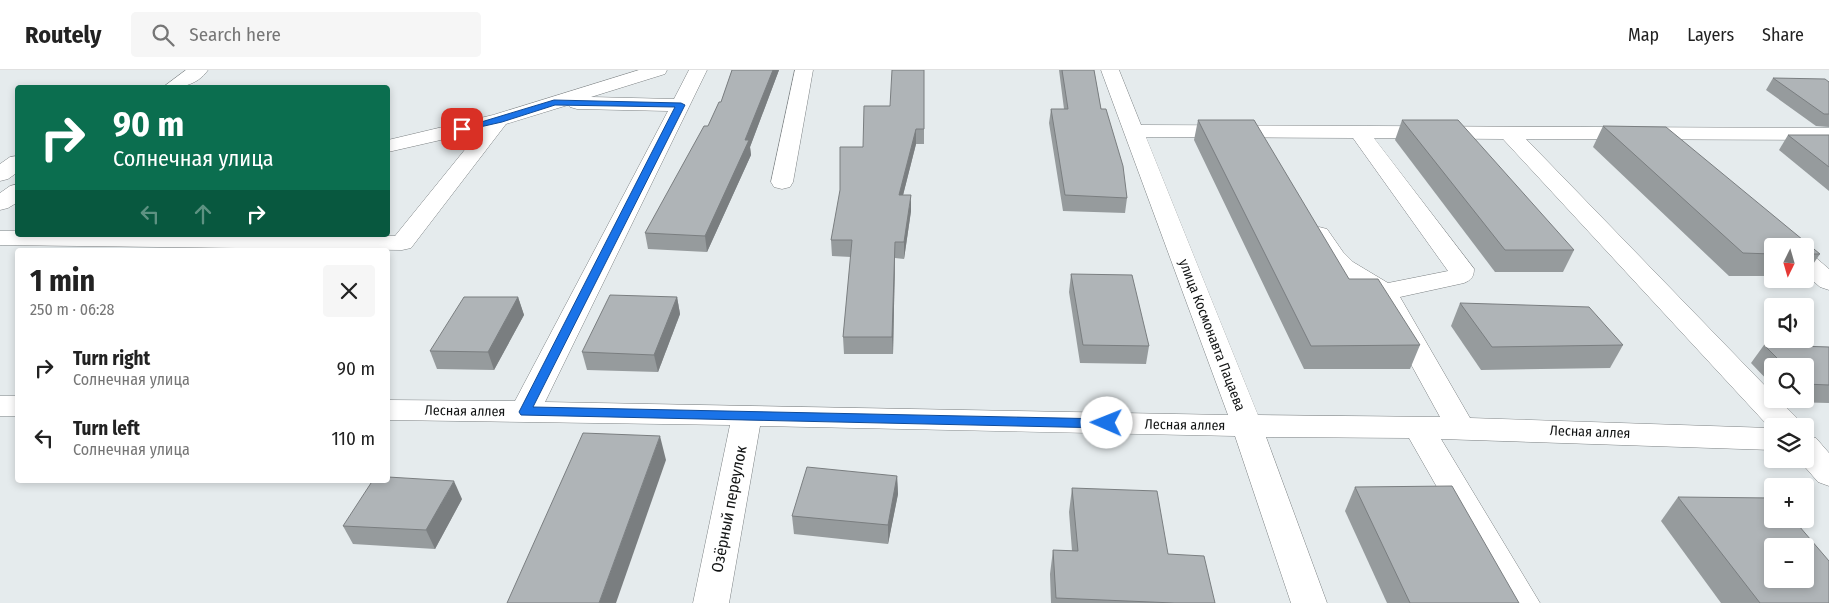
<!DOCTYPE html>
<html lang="en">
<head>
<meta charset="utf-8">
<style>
	:root { --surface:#fff; --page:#f6f6f6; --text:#222; --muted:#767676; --line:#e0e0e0 }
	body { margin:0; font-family:"Fira Sans Condensed",sans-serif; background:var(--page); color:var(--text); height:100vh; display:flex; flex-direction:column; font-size:19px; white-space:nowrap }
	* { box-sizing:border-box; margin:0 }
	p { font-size:16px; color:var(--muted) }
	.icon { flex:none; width:28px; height:28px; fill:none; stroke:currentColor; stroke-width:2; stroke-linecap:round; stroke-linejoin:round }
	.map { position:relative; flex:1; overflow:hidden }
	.drawer { position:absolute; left:15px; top:178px; width:375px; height:235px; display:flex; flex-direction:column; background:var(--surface); border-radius:5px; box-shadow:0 2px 8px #0003 }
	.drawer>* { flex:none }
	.top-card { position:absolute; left:15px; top:15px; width:375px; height:152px; border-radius:5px; box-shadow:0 2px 8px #0003; background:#0b6e4f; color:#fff; overflow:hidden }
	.needle { width:32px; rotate:185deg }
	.fabs { position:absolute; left:1764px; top:168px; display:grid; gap:10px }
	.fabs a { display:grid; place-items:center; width:50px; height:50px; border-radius:5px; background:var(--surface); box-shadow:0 2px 8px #0003; font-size:25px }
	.pin { position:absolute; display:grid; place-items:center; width:42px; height:42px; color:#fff; margin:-21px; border-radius:10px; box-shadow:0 2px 8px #0006 }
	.me { position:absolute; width:55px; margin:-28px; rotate:271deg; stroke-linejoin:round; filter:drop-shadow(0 0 4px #0008) }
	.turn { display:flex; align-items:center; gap:18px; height:105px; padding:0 15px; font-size:22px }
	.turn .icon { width:65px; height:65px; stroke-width:2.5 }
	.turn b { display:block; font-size:35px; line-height:42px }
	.lanes { display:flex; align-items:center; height:48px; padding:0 15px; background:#0003; justify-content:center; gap:25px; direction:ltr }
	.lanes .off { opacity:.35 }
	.round { display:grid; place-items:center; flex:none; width:52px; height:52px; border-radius:5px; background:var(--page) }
	.summary { display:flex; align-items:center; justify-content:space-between; height:85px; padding:0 15px }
	h1 { font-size:30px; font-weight:700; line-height:38px }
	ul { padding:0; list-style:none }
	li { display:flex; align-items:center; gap:15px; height:70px; padding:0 15px }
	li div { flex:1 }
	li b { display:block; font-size:19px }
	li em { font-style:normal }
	header { display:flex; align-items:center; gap:30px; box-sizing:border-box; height:70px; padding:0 25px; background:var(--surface); border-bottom:1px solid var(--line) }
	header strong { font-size:24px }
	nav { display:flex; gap:28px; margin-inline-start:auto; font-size:18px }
	.search { width:350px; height:45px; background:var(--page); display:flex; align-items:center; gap:12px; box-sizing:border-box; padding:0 18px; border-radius:5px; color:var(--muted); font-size:19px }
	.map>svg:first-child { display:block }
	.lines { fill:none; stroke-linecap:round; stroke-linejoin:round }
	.minor-casing { stroke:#7d8284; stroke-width:1 }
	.minor { fill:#fff; fill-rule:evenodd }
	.wall { fill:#969b9d }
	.shaded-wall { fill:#7a7e80 }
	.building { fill:#afb4b7; stroke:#7a7e80; fill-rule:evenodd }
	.route { fill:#1a73e8; stroke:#114b97 }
	.labels { text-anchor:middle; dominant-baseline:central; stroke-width:4.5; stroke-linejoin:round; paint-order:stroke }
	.street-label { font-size:14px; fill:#121414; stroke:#fff }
	.near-street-label { font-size:16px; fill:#121414; stroke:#fff }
</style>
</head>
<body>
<header>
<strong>Routely</strong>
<div class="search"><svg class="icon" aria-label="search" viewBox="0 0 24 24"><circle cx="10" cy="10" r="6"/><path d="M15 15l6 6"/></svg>Search here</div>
<nav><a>Map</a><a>Layers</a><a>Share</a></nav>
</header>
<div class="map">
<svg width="1829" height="533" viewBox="0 0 1829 533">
	<rect width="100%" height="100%" fill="#e5ebed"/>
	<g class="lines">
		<defs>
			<g id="minor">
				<path d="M 186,0 L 208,0 C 197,16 179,18 162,18 Z"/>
				<path d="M 639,0 L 667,0 L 665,4 L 591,27 L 674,29 L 689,0 L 707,0 L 545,332 L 1228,345 L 1101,0 L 1119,0 L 1141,55 L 1829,58 L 1829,70 L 1526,69 L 1772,323 L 1772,329 L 1778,329 L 1797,348 L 1801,356 L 1772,356 L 1772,380 L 1441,369 L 1540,533 L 1503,533 L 1409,368 L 1266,367 L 1327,533 L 1291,533 L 1235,366 L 760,356 L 729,533 L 693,533 L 730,355 L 388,350 L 388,330 L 515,331 L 668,41 L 577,39 L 570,37 L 568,35 L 506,54 L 411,178 L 402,180 L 0,175 L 0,161 L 18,161 L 18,165 L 395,166 L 480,61 L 388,82 L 388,70 L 493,45 ZM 1146,67 L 1353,68 L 1448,201 L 1388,213 L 1353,192 L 1343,182 L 1327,159 L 1319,157 L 1311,159 L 1307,164 L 1324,192 L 1335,202 L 1374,227 L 1440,347 L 1258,345 ZM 1374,68 L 1503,69 L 1770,358 L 1470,348 L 1400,227 L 1464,213 C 1471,210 1474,207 1474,199 Z"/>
				<polygon points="795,0 813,0 793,112 790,117 782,119 774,117 771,112"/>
				<polygon points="18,86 18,102 8,109 0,111 0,94 10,87"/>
				<polygon points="18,114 18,132 8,138 0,140 0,123 10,116"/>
				<polygon points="1805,184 1814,186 1829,199 1829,220 1820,217 1805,204"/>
				<rect x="0" y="326" width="18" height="20"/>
				<polygon points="1805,365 1816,368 1829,383 1829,416 1818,412 1798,389 1805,389"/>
			</g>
		</defs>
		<!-- minor casing -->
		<use href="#minor" class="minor-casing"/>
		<!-- minor -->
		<use href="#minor" class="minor"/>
	</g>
	<!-- wall -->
	<g class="wall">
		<polygon points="732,0 779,0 750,77 751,85 707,182 648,179 645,163 708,56 721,32"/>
		<polygon points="924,0 924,74 916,74 903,125 911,141 904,189 895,188 893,284 844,284 843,267 851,187 832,186 831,170 863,77 890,36"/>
		<polygon points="1059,0 1094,0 1101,39 1127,128 1125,143 1063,141 1049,53 1051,39 1064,39"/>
		<polygon points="1773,8 1829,12 1829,57 1816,56 1766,20"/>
		<polygon points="1198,50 1349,209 1420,275 1410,299 1304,299 1194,70"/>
		<polygon points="1402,50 1574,180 1563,202 1495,202 1395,70"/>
		<polygon points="1603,56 1820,184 1805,206 1805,176 1772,176 1772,206 1729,206 1593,77"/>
		<polygon points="1788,65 1829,65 1829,121 1779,80"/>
		<polygon points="1071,204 1149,276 1146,294 1080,293 1069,222"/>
		<polygon points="518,227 524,245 494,300 437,299 430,281"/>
		<polygon points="677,227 680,244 658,302 587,300 582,282"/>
		<polygon points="1460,233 1623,275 1610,298 1481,300 1451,256"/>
		<polygon points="1764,275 1829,277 1829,333 1789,332 1785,329 1805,329 1805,296 1772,296 1772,315 1751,293"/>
		<polygon points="897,406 898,424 888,474 794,464 792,446"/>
		<polygon points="1355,417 1519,533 1387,533 1345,441"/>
		<polygon points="1072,418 1168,484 1215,533 1051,533 1050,504 1053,480 1072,481 1069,442"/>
		<polygon points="1678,427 1829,533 1721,533 1661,451"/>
		<polygon points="462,429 435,479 353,474 343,456"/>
	</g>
	<!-- shaded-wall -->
	<g class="shaded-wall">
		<polygon points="773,0 779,0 750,77 751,85 707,182 705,166 745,70"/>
		<polygon points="916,59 916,74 899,141 899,125"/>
		<polygon points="911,125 911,141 904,189 904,172"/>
		<polygon points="895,172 895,188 893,284 892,267"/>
		<polygon points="518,227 524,245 494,300 488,282"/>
		<polygon points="677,227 680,244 658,302 654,285"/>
		<polygon points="660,366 666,390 616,533 599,533"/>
		<polygon points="897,406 898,424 888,474 888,455"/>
		<polygon points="454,411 462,429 435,479 426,460"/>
	</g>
	<!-- building -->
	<g class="building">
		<polygon points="732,0 773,0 745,70 749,70 705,166 645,163 704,56 708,56 719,32 721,32"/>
		<polygon points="892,0 924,0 924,59 916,59 899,125 911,125 904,172 895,172 892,267 843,267 852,170 831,170 840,120 840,77 863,77 864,36 890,36"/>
		<polygon points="1062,0 1094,0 1101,39 1106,39 1123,96 1127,128 1065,125 1051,39 1068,39"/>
		<polygon points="1773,8 1825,9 1829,12 1829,44 1824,44"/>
		<polygon points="1198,50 1254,50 1349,209 1378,209 1420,275 1311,276"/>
		<polygon points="1402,50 1458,50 1574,180 1505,180"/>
		<polygon points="1603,56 1666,57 1820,184 1805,184 1805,176 1772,176 1772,184 1743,183"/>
		<polygon points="1788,65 1829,65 1829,97"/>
		<polygon points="1071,204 1132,205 1149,276 1083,275"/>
		<polygon points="610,225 677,227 654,285 582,282"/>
		<polygon points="464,227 518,227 488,282 430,281"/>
		<polygon points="1460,233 1589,237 1623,275 1492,277"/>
		<polygon points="1764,275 1829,277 1829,315 1805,314 1805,296 1785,296"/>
		<polygon points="583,363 660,366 599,533 507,533"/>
		<polygon points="807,397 897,406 888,455 792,446"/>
		<polygon points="388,407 454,411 426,460 343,456 373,410 388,410"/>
		<polygon points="1452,416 1519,533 1410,533 1355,417"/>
		<polygon points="1072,418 1157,421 1168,484 1204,486 1215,533 1174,533 1056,528 1053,480 1078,481"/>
		<path d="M 1678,427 L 1772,428 L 1772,449 L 1793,449 L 1829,491 L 1829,533 L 1760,533 ZM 1772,476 L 1805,476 L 1805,509 L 1772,509 Z"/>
	</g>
	<!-- route -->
	<polygon class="route" points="554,30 681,33 685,35 533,337 1107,349 1113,353 1107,358 521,345 519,342 675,37 555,35 502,52 462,61 458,59"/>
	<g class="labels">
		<!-- street labels -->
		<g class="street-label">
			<text transform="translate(1212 265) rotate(69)">улица Космонавта Пацаева</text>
			<text transform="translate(465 341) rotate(1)">Лесная аллея</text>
			<text transform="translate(1185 355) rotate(1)">Лесная аллея</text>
			<text transform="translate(1590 362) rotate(2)">Лесная аллея</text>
		</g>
		<!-- near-street labels -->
		<g class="near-street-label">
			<text transform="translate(729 439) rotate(-79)">Озёрный переулок</text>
		</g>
	</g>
</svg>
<div class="fabs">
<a><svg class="needle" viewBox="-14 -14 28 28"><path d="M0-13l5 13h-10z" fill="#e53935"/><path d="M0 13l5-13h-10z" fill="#767676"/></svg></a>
<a><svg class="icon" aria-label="sound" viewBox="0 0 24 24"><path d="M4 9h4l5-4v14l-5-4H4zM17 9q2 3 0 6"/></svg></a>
<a><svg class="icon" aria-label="search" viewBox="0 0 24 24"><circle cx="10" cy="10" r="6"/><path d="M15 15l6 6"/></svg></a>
<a><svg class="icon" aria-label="layers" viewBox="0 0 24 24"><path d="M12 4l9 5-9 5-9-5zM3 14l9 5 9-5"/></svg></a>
<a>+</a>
<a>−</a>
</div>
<div class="pin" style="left:462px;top:59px;background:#d93025"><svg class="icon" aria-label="arrive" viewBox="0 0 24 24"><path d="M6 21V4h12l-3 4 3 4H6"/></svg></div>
<svg class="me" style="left:1107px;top:353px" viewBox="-20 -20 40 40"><circle r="19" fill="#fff"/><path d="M0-13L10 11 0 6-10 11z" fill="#1a73e8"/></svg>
<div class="top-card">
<div class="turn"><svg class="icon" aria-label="right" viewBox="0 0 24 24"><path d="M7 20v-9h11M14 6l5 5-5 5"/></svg><div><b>90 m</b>Солнечная улица</div></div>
<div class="lanes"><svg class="icon off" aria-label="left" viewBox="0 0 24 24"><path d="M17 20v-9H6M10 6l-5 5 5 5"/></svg><svg class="icon off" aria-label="ahead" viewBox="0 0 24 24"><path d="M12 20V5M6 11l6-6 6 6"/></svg><svg class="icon" aria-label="right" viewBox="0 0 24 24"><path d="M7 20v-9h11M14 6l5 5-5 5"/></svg></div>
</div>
<section class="drawer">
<div class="summary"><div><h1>1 min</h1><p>250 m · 06:28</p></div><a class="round"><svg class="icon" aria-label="close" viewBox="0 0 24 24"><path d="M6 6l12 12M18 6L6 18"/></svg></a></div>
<ul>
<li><svg class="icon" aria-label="right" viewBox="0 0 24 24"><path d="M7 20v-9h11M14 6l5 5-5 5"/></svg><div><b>Turn right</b><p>Солнечная улица</p></div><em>90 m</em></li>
<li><svg class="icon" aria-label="left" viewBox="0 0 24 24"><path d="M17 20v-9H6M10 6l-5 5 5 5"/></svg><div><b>Turn left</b><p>Солнечная улица</p></div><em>110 m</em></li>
</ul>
</section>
</div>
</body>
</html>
